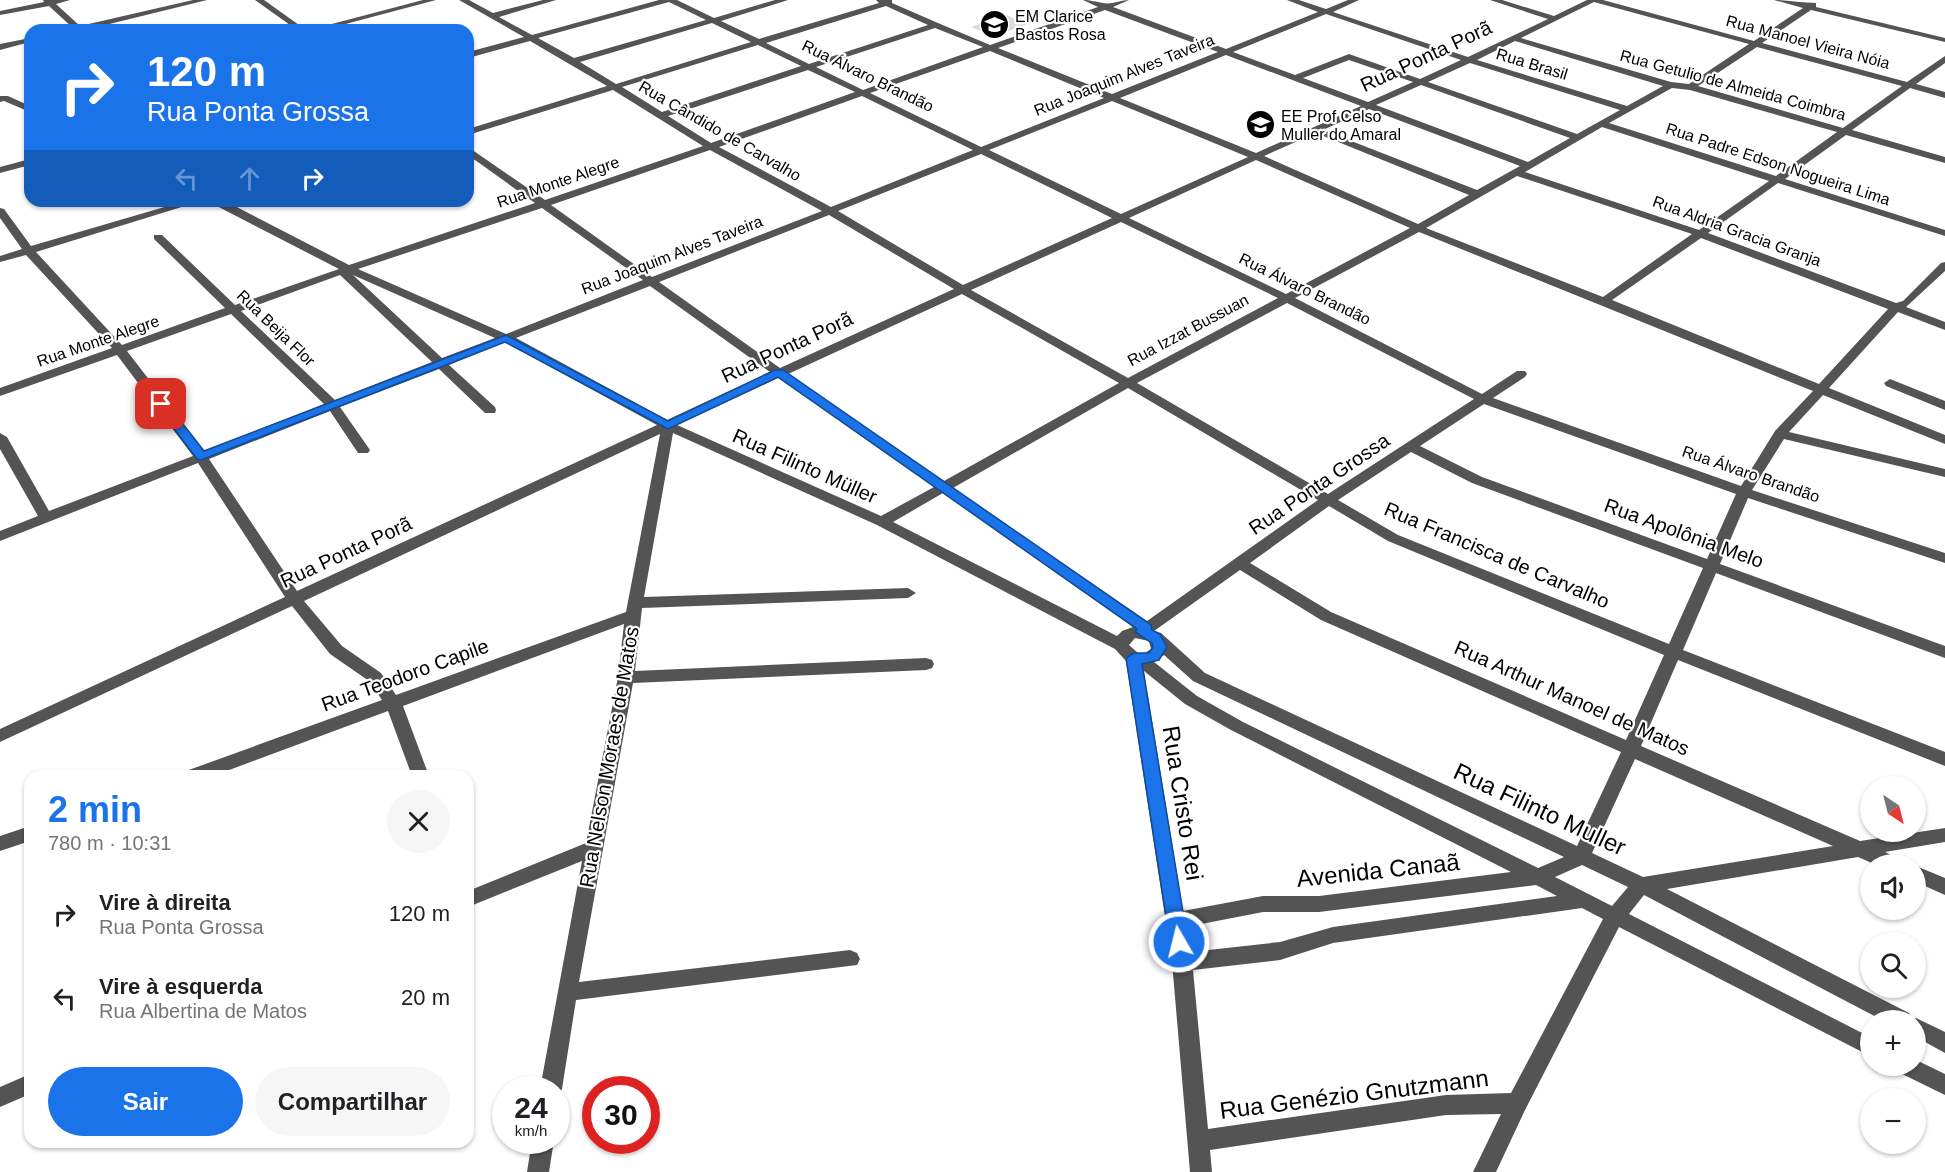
<!DOCTYPE html>
<html lang="pt">
<head>
<meta charset="utf-8">
<style>
	:root { --surface:#fff; --page:#f6f6f6; --text:#202124; --muted:#757577; --accent:#1a73e8 }
	body { margin:0; font-family:Helvetica,sans-serif; background:var(--page); color:var(--text); height:100vh; display:flex; flex-direction:column; font-size:22px; white-space:nowrap }
	* { box-sizing:border-box; margin:0 }
	p { font-size:20px; color:var(--muted) }
	.icon { flex:none; width:33px; height:33px; fill:none; stroke:currentColor; stroke-width:2; stroke-linecap:round; stroke-linejoin:round }
	.map { position:relative; flex:1; overflow:hidden }
	.panel { position:absolute; left:24px; top:770px; width:450px; height:378px; display:flex; flex-direction:column; background:var(--surface); border-radius:18px; box-shadow:0 2px 4px #0004 }
	.panel>* { flex:none }
	.top-card { position:absolute; left:24px; top:24px; width:450px; height:183px; border-radius:18px; box-shadow:0 2px 4px #0004; background:#1a73e8; color:#fff; overflow:hidden }
	.needle { width:39px; rotate:145deg }
	.controls { position:absolute; left:1860px; top:776px; display:grid; gap:12px }
	.controls a { display:grid; place-items:center; width:66px; height:66px; border-radius:50%; background:var(--surface); box-shadow:0 2px 4px #0004; font-size:30px }
	.speed { position:absolute; left:492px; top:1076px; display:flex; gap:12px; font-size:30px; font-weight:700; text-align:center }
	.speed>* { display:grid; place-content:center; width:78px; height:78px; border-radius:50%; background:var(--surface); box-shadow:0 2px 4px #0004; line-height:1 }
	.speed small { font-size:15px; font-weight:400 }
	.speed .limit { border:9px solid #d22; background:#fff; color:#111 }
	.pin { position:absolute; display:grid; place-items:center; width:51px; height:51px; color:#fff; margin:-26px; border-radius:12px; box-shadow:0 3px 9px #0006 }
	.me { position:absolute; width:66px; margin:-33px; rotate:352deg; stroke-linejoin:round; filter:drop-shadow(0 0 4px #0008) }
	.turn { display:flex; align-items:center; gap:21px; height:126px; padding:0 24px; font-size:27px }
	.turn .icon { width:78px; height:78px; stroke-width:2.5 }
	.turn b { display:block; font-size:42px; line-height:51px }
	.lanes { display:flex; align-items:center; height:57px; padding:0 24px; background:#0003; justify-content:center; gap:30px; direction:ltr }
	.lanes .off { opacity:.35 }
	.round { display:grid; place-items:center; flex:none; width:63px; height:63px; border-radius:32px; background:var(--page) }
	.headline { display:flex; align-items:center; justify-content:space-between; height:102px; padding:0 24px }
	h1 { font-size:36px; font-weight:800; line-height:45px; color:var(--accent) }
	.primary-button { display:flex; gap:12px; margin-top:auto; padding:12px 24px }
	.primary-button a { flex:1; height:69px; border-radius:36px; background:var(--accent); color:#fff; font-size:24px; font-weight:800; line-height:69px; text-align:center }
	.primary-button a+a { background:var(--page); color:var(--text) }
	ul { padding:0; list-style:none }
	li { display:flex; align-items:center; gap:18px; height:84px; padding:0 24px }
	li div { flex:1 }
	li b { display:block; font-size:22px }
	li em { font-style:normal }
	.map>svg:first-child { display:block }
	.green { fill:#dbdbdb }
	.lines { fill:none; stroke-linecap:round; stroke-linejoin:round }
	.minor { fill:#545454; fill-rule:evenodd }
	.route { fill:#1a73e8; stroke:#114b97; stroke-width:1.5 }
	.labels { text-anchor:middle; dominant-baseline:central; stroke-width:4.5; stroke-linejoin:round; paint-order:stroke }
	.far-poi-label { font-size:16px; fill:#000; stroke:#fff; text-anchor:start }
	.far-street-label { font-size:16px; fill:#000; stroke:#fff }
	.street-label { font-size:20px; fill:#000; stroke:#fff }
	.near-street-label { font-size:24px; fill:#000; stroke:#fff }
</style>
</head>
<body>
<div class="map">
<svg width="1945" height="1172" viewBox="0 0 1945 1172">
	<rect width="100%" height="100%" fill="#fff"/>
	<!-- green -->
	<polygon class="green" points="1006,15 1028,24 994,36 971,27"/>
	<g class="lines">
		<!-- minor -->
		<g class="minor">
			<polygon points="43,0 70,0 56,4 80,26 193,0 207,0 85,30 70,30 73,28 49,6 0,15 0,11 44,2"/>
			<polygon points="255,0 264,0 306,30 297,30"/>
			<polygon points="423,0 436,0 323,30 309,30"/>
			<path d="M 459,0 L 469,0 L 493,13 L 543,0 L 556,0 L 499,17 L 532,35 L 659,0 L 677,0 L 714,18 L 775,0 L 788,0 L 721,21 L 759,39 L 879,3 L 876,0 L 892,0 L 892,3 L 938,23 L 990,45 L 1098,7 L 1083,0 C 1091,0 1096,2 1103,3 C 1111,5 1121,0 1129,0 L 1113,7 L 1226,49 L 1318,12 L 1287,0 L 1299,0 L 1326,9 L 1348,0 L 1359,0 L 1333,12 L 1468,57 L 1548,19 L 1490,0 L 1502,0 L 1554,16 L 1587,0 L 1603,0 L 1754,41 L 1803,8 L 1774,0 C 1788,0 1802,3 1816,3 L 1816,7 L 1945,38 L 1945,42 L 1811,10 L 1762,43 L 1907,82 L 1945,56 L 1945,63 L 1916,84 L 1945,92 L 1945,98 L 1910,88 L 1852,130 L 1945,157 L 1945,163 L 1846,135 L 1785,179 L 1945,230 L 1945,236 L 1778,183 L 1708,233 L 1896,303 L 1903,301 L 1941,263 L 1945,262 L 1945,271 L 1906,307 L 1945,322 L 1945,330 L 1898,312 L 1829,388 L 1945,435 L 1945,444 L 1823,395 L 1789,432 L 1945,469 L 1945,477 L 1784,439 L 1752,490 L 1945,553 L 1945,563 L 1748,498 L 1720,564 L 1945,646 L 1945,658 L 1716,573 L 1683,650 L 1945,752 L 1945,766 L 1678,660 L 1641,746 L 1860,841 L 1945,828 L 1945,842 L 1885,852 L 1900,859 L 1902,864 L 1874,864 L 1858,857 L 1667,889 L 1909,1013 L 1912,1019 L 1916,1018 L 1945,1032 L 1945,1053 L 1916,1037 L 1916,1020 L 1882,1020 L 1644,895 L 1629,914 L 1870,1037 L 1870,1056 L 1619,927 L 1525,1110 L 1496,1172 L 1473,1172 L 1501,1114 L 1446,1115 L 1210,1150 L 1212,1172 L 1190,1172 L 1172,962 L 1126,661 L 1115,649 L 877,525 L 673,433 L 644,597 L 908,588 L 916,593 L 908,598 L 642,608 L 635,671 L 926,658 L 932,660 L 934,664 L 932,668 L 926,670 L 633,683 L 579,982 L 850,950 L 857,953 L 860,959 L 857,965 L 576,1000 L 562,1089 L 556,1097 L 556,1089 L 540,1089 L 582,861 L 468,907 L 468,891 L 586,843 L 618,677 L 624,624 L 403,706 L 429,776 L 412,776 L 388,711 L 213,776 L 184,776 L 186,771 L 382,700 L 369,681 L 330,654 L 292,606 L 0,742 L 0,729 L 285,597 L 198,463 L 0,541 L 0,531 L 38,516 L 0,449 L 0,433 L 7,437 L 49,511 L 193,456 L 117,355 L 0,396 L 0,388 L 112,348 L 26,255 L 0,262 L 0,256 L 22,249 L 0,218 L 0,208 L 4,209 L 31,246 L 185,201 L 201,201 L 36,252 L 122,345 L 225,308 L 154,239 L 154,235 L 162,235 L 235,305 L 339,269 L 207,201 L 231,204 L 349,265 L 535,203 L 468,155 L 468,147 L 545,200 L 703,146 L 613,90 L 468,135 L 468,129 L 607,86 L 530,41 L 468,58 L 468,52 L 524,37 ZM 669,2 L 706,20 L 574,58 L 538,38 ZM 1594,2 L 1749,44 L 1689,84 L 1671,82 L 1521,38 ZM 886,6 L 928,25 L 809,64 L 766,43 ZM 1105,10 L 1218,52 L 1112,94 L 998,48 ZM 1326,14 L 1461,60 L 1420,79 L 1349,54 L 1295,75 L 1233,52 ZM 712,23 L 751,42 L 616,84 L 580,62 ZM 935,28 L 983,47 L 863,90 L 816,67 ZM 1515,41 L 1663,86 L 1627,106 L 1477,60 ZM 758,45 L 801,66 L 662,112 L 622,87 ZM 1757,47 L 1902,86 L 1843,128 L 1698,86 ZM 990,51 L 1104,98 L 981,147 L 870,93 ZM 1226,55 L 1361,106 L 1256,153 L 1120,98 ZM 1349,60 L 1413,82 L 1368,102 L 1303,78 ZM 1470,63 L 1620,110 L 1577,134 L 1428,82 ZM 808,70 L 855,92 L 711,143 L 668,116 ZM 1421,85 L 1570,138 L 1528,162 L 1376,105 ZM 1672,88 L 1690,90 L 1837,132 L 1776,176 L 1609,123 ZM 862,96 L 973,150 L 831,207 L 719,147 ZM 1112,101 L 1248,157 L 1121,214 L 989,150 ZM 1369,109 L 1520,166 L 1477,190 L 1323,130 ZM 1602,127 L 1769,181 L 1699,230 L 1525,172 ZM 1316,133 L 1469,195 L 1418,224 L 1264,156 ZM 710,150 L 822,211 L 652,277 L 551,205 ZM 981,154 L 1112,218 L 963,285 L 838,211 ZM 1256,160 L 1410,228 L 1286,294 L 1129,218 ZM 1517,176 L 1692,234 L 1603,297 L 1426,228 ZM 542,208 L 643,280 L 506,334 L 358,269 ZM 829,215 L 954,289 L 780,368 L 659,282 ZM 1121,222 L 1278,298 L 1128,378 L 971,290 ZM 1419,232 L 1813,391 L 1775,431 L 1741,486 L 1493,398 L 1525,377 L 1527,374 L 1525,371 L 1517,371 L 1482,394 L 1295,298 ZM 1701,238 L 1888,309 L 1819,384 L 1612,300 ZM 340,275 L 432,362 L 335,400 L 241,311 ZM 353,275 L 495,338 L 442,358 ZM 650,286 L 770,372 L 667,420 L 516,338 ZM 962,294 L 1119,383 L 944,481 L 788,374 ZM 1287,303 L 1474,399 L 1328,494 L 1137,383 ZM 231,314 L 324,404 L 204,451 L 127,351 ZM 505,342 L 657,425 L 297,591 L 209,459 L 330,411 L 358,453 L 368,453 L 370,450 L 340,407 L 439,369 L 485,413 L 495,413 L 496,410 L 495,407 L 449,365 ZM 778,378 L 934,487 L 881,516 L 677,425 ZM 1128,388 L 1318,500 L 1147,621 L 953,488 ZM 1484,404 L 1736,494 L 1707,559 L 1482,477 L 1420,446 ZM 660,434 L 626,612 L 396,695 L 381,673 L 342,646 L 304,601 ZM 1411,452 L 1472,483 L 1703,568 L 1669,644 L 1398,535 L 1338,500 ZM 943,493 L 1133,627 L 1122,631 L 1117,636 L 893,522 ZM 1329,506 L 1388,541 L 1664,655 L 1626,740 L 1331,612 L 1250,563 ZM 1240,570 L 1321,620 L 1621,752 L 1577,846 L 1205,673 L 1161,633 L 1154,631 ZM 1135,638 L 1149,641 L 1151,649 L 1145,653 L 1138,653 L 1129,645 ZM 1164,655 L 1193,681 L 1564,857 L 1538,868 L 1243,722 L 1197,696 L 1154,662 ZM 1144,671 L 1185,704 L 1231,730 L 1511,872 L 1319,896 L 1263,896 L 1183,911 ZM 1635,759 L 1833,846 L 1643,877 L 1592,853 ZM 1582,865 L 1628,887 L 1612,906 L 1555,877 ZM 1536,885 L 1557,896 L 1333,927 L 1280,942 L 1190,952 L 1186,927 L 1263,912 L 1319,912 ZM 1582,908 L 1603,919 L 1511,1093 L 1446,1095 L 1208,1129 L 1193,970 L 1280,960 L 1333,943 Z"/>
			<polygon points="30,38 30,42 0,50 0,44"/>
			<polygon points="0,96 8,96 30,106 30,112 4,101 0,102"/>
			<polygon points="30,159 30,165 0,173 0,167"/>
			<polygon points="1890,379 1945,401 1945,410 1886,386 1884,383"/>
			<polygon points="30,826 30,841 0,851 0,836"/>
			<polygon points="1916,866 1945,878 1945,895 1916,882"/>
			<polygon points="1916,1060 1945,1074 1945,1095 1898,1072 1895,1065 1916,1065"/>
			<polygon points="30,1074 30,1094 0,1107 0,1087"/>
			<polygon points="532,1140 554,1140 549,1172 527,1172"/>
		</g>
	</g>
	<!-- route -->
	<polygon class="route" points="506,335 668,421 775,370 783,370 1151,625 1152,630 1160,634 1167,647 1159,660 1142,664 1188,942 1185,947 1179,949 1173,947 1170,942 1126,658 1134,653 1149,653 1153,647 1152,643 1135,632 1137,629 778,377 668,429 505,342 201,460 197,459 155,404 161,400 165,401 204,451"/>
	<!-- icons -->
	<defs>
		<symbol id="school-disc" viewBox="-11 -11 22 22"><circle r="9.5" fill="#000" stroke="#fff"/><path d="M0-5L7-2L0 1L-7-2ZM-4 1L0 2.5L4 1V4Q0 6-4 4Z" fill="#fff"/></symbol>
	</defs>
	<g fill-rule="evenodd">
		<use href="#school-disc" x="978" y="8" width="33" height="33"/>
		<use href="#school-disc" x="1244" y="108" width="33" height="33"/>
	</g>
	<g class="labels">
		<!-- far-poi labels -->
		<g class="far-poi-label">
			<text x="1015" y="16">EM Clarice<tspan x="1015" dy="18">Bastos Rosa</tspan></text>
			<text x="1281" y="116">EE Prof Celso<tspan x="1281" dy="18">Muller do Amaral</tspan></text>
		</g>
		<!-- far-street labels -->
		<g class="far-street-label">
			<text transform="translate(1808 42) rotate(15)">Rua Manoel Vieira Nóia</text>
			<text transform="translate(1532 64) rotate(17)">Rua Brasil</text>
			<text transform="translate(1124 75) rotate(-22)">Rua Joaquim Alves Taveira</text>
			<text transform="translate(868 76) rotate(26)">Rua Álvaro Brandão</text>
			<text transform="translate(1733 85) rotate(15)">Rua Getulio de Almeida Coimbra</text>
			<text transform="translate(720 131) rotate(30)">Rua Cândido de Carvalho</text>
			<text transform="translate(1778 164) rotate(18)">Rua Padre Edson Nogueira Lima</text>
			<text transform="translate(558 182) rotate(-19)">Rua Monte Alegre</text>
			<text transform="translate(1737 231) rotate(20)">Rua Aldria Gracia Granja</text>
			<text transform="translate(672 255) rotate(-21)">Rua Joaquim Alves Taveira</text>
			<text transform="translate(1305 289) rotate(26)">Rua Álvaro Brandão</text>
			<text transform="translate(276 328) rotate(44)">Rua Beija Flor</text>
			<text transform="translate(1188 330) rotate(-28)">Rua Izzat Bussuan</text>
			<text transform="translate(98 341) rotate(-19)">Rua Monte Alegre</text>
			<text transform="translate(1751 474) rotate(19)">Rua Álvaro Brandão</text>
		</g>
		<!-- street labels -->
		<g class="street-label">
			<text transform="translate(1426 56) rotate(-25)">Rua Ponta Porã</text>
			<text transform="translate(787 347) rotate(-25)">Rua Ponta Porã</text>
			<text transform="translate(805 466) rotate(24)">Rua Filinto Müller</text>
			<text transform="translate(1319 484) rotate(-34)">Rua Ponta Grossa</text>
			<text transform="translate(1684 533) rotate(20)">Rua Apolônia Melo</text>
			<text transform="translate(346 552) rotate(-25)">Rua Ponta Porã</text>
			<text transform="translate(1497 555) rotate(23)">Rua Francisca de Carvalho</text>
			<text transform="translate(405 675) rotate(-20)">Rua Teodoro Capile</text>
			<text transform="translate(1572 698) rotate(24)">Rua Arthur Manoel de Matos</text>
			<text transform="translate(609 757) rotate(-80)">Rua Nelson Moraes de Matos</text>
		</g>
		<!-- near-street labels -->
		<g class="near-street-label">
			<text transform="translate(1183 803) rotate(81)">Rua Cristo Rei</text>
			<text transform="translate(1540 809) rotate(25)">Rua Filinto Muller</text>
			<text transform="translate(1378 870) rotate(-6)">Avenida Canaã</text>
			<text transform="translate(1354 1094) rotate(-7)">Rua Genézio Gnutzmann</text>
		</g>
	</g>
</svg>
<div class="controls">
<a><svg class="needle" viewBox="-14 -14 28 28"><path d="M0-13l5 13h-10z" fill="#e53935"/><path d="M0 13l5-13h-10z" fill="#757577"/></svg></a>
<a><svg class="icon" aria-label="sound" viewBox="0 0 24 24"><path d="M4 9h4l5-4v14l-5-4H4zM17 9q2 3 0 6"/></svg></a>
<a><svg class="icon" aria-label="search" viewBox="0 0 24 24"><circle cx="10" cy="10" r="6"/><path d="M15 15l6 6"/></svg></a>
<a>+</a>
<a>−</a>
</div>
<div class="speed"><div>24<small>km/h</small></div><div class="limit">30</div></div>
<div class="pin" style="left:161px;top:404px;background:#d93025"><svg class="icon" aria-label="arrive" viewBox="0 0 24 24"><path d="M6 21V4h12l-3 4 3 4H6"/></svg></div>
<svg class="me" style="left:1179px;top:942px" viewBox="-20 -20 40 40"><circle r="17" fill="#1a73e8" stroke="#fff" stroke-width="3"/><path d="M0-11L8 9 0 5-8 9z" fill="#fff"/></svg>
<div class="top-card">
<div class="turn"><svg class="icon" aria-label="right" viewBox="0 0 24 24"><path d="M7 20v-9h11M14 6l5 5-5 5"/></svg><div><b>120 m</b>Rua Ponta Grossa</div></div>
<div class="lanes"><svg class="icon off" aria-label="left" viewBox="0 0 24 24"><path d="M17 20v-9H6M10 6l-5 5 5 5"/></svg><svg class="icon off" aria-label="ahead" viewBox="0 0 24 24"><path d="M12 20V5M6 11l6-6 6 6"/></svg><svg class="icon" aria-label="right" viewBox="0 0 24 24"><path d="M7 20v-9h11M14 6l5 5-5 5"/></svg></div>
</div>
<section class="panel">
<div class="headline"><div><h1>2 min</h1><p>780 m · 10:31</p></div><a class="round"><svg class="icon" aria-label="close" viewBox="0 0 24 24"><path d="M6 6l12 12M18 6L6 18"/></svg></a></div>
<ul>
<li><svg class="icon" aria-label="right" viewBox="0 0 24 24"><path d="M7 20v-9h11M14 6l5 5-5 5"/></svg><div><b>Vire à direita</b><p>Rua Ponta Grossa</p></div><em>120 m</em></li>
<li><svg class="icon" aria-label="left" viewBox="0 0 24 24"><path d="M17 20v-9H6M10 6l-5 5 5 5"/></svg><div><b>Vire à esquerda</b><p>Rua Albertina de Matos</p></div><em>20 m</em></li>
</ul>
<div class="primary-button"><a>Sair</a><a>Compartilhar</a></div>
</section>
</div>
</body>
</html>
